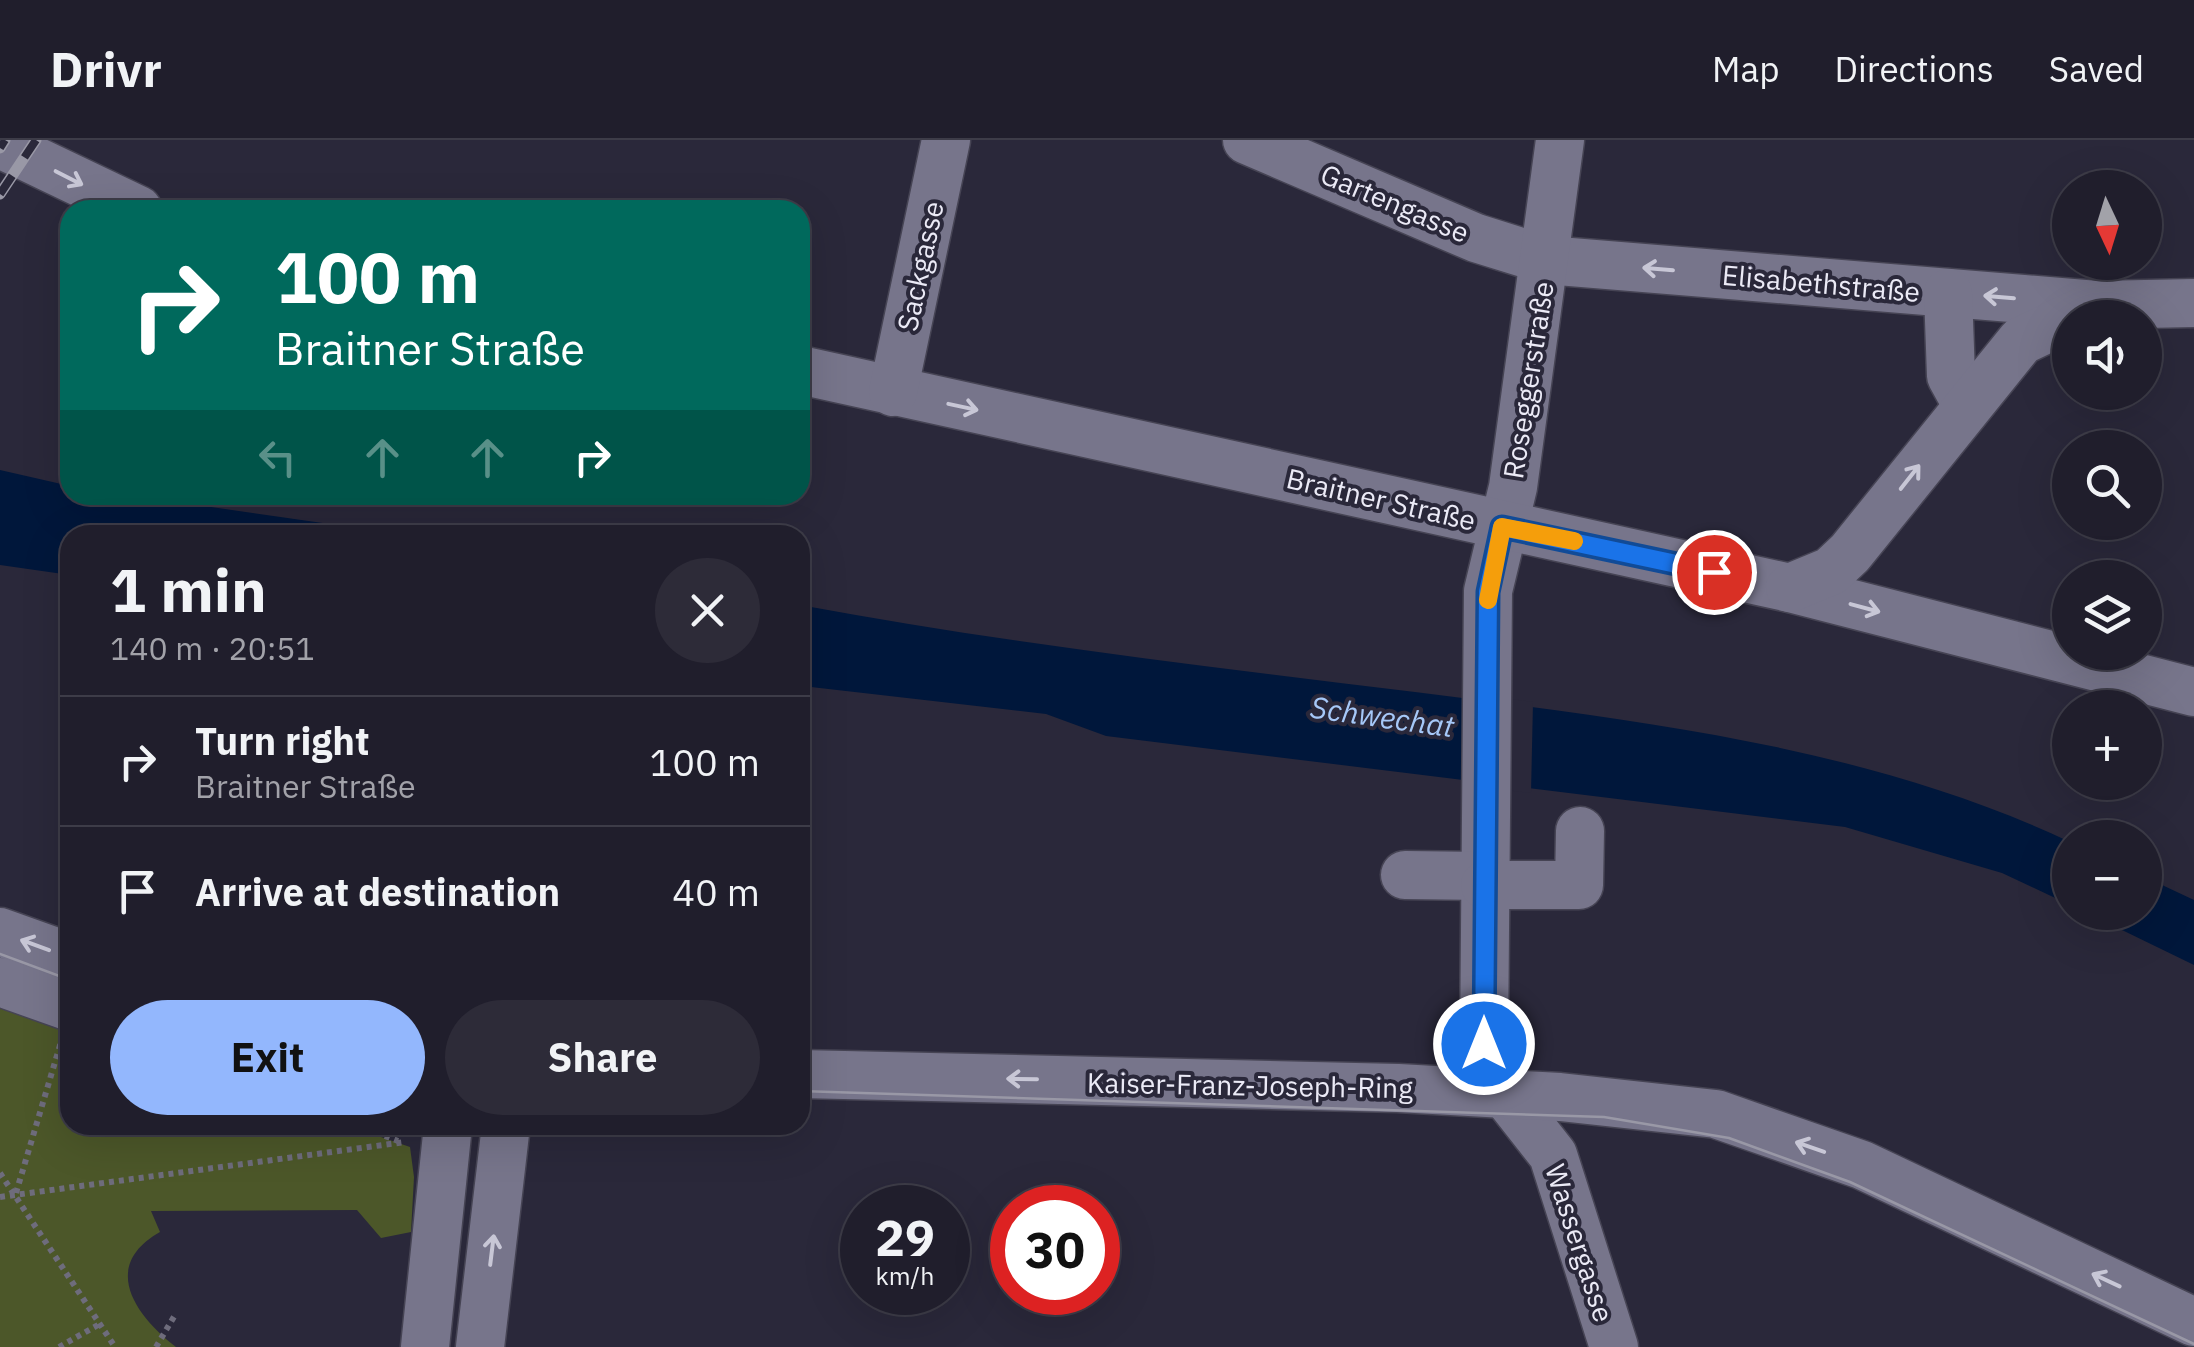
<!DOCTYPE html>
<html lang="en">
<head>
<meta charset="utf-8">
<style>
	:root { --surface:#201e2c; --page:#2d2b38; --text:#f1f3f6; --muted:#a2a2a9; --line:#3d3c48; --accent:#93b7fd }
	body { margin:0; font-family:"IBM Plex Sans",sans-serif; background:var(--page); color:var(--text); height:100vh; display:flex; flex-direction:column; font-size:38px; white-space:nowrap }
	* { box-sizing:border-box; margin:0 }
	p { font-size:32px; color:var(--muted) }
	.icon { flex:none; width:55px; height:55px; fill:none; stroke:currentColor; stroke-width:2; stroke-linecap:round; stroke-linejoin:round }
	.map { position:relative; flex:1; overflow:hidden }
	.drawer { position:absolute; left:60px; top:385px; width:750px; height:610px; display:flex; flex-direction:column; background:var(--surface); border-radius:30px; box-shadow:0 10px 40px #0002,0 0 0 2px var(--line) }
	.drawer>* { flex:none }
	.top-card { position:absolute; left:60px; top:60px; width:750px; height:305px; border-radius:30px; box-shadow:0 10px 40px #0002,0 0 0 2px var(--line); background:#00695c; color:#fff; overflow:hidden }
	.needle { width:65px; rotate:176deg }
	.controls { position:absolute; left:2052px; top:30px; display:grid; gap:20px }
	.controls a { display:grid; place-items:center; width:110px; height:110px; border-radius:50%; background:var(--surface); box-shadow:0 10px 40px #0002,0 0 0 2px var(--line); font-size:50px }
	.speed { position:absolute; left:840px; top:1045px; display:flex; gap:20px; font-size:50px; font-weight:700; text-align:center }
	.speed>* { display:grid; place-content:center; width:130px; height:130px; border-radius:50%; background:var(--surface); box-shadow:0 10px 40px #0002,0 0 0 2px var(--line); line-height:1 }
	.speed small { font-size:25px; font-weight:400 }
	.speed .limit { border:15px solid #d22; background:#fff; color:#111 }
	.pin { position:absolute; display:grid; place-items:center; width:85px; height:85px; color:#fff; margin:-42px; border:5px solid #fff; border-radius:50%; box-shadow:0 2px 10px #0007 }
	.me { position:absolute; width:110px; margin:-55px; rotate:0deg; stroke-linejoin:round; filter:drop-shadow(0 0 8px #0008) }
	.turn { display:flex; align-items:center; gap:35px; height:210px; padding:0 50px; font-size:45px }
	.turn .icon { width:130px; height:130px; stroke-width:2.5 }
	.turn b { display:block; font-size:70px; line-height:85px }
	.lanes { display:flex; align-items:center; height:95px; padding:0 50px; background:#0003; justify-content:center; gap:50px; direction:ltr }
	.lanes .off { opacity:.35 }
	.round { display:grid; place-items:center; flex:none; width:105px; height:105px; border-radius:52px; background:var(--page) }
	.summary { display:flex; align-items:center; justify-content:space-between; height:170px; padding:0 50px }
	h1 { font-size:60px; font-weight:700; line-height:75px }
	.button { display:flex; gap:20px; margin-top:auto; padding:20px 50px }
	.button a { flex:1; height:115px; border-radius:60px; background:var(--accent); color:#111; font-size:40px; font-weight:700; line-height:115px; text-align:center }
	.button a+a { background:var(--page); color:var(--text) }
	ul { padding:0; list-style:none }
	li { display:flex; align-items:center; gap:30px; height:130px; padding:0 50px; border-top:2px solid var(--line) }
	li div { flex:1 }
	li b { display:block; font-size:38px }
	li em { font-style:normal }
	header { display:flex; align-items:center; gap:60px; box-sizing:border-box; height:140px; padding:0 50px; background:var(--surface); border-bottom:2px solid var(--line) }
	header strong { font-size:48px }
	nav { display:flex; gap:55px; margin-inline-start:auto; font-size:35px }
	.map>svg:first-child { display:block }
	.green { fill:#4c5729 }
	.water { fill:#00173b }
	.pier { fill:#2a283a }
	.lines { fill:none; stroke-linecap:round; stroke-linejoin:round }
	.minor-casing { stroke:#464454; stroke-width:51 }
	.path { stroke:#6e6c7c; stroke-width:6; stroke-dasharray:5 5; stroke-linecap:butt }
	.minor { stroke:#77758b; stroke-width:48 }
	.tram { stroke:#9998a6; stroke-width:2.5 }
	.rail-casing { stroke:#9998a6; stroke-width:11 }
	.rail { stroke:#2a283a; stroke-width:8; stroke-dasharray:22; stroke-linecap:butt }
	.oneway { stroke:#c8c7d6 }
	.route-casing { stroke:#114b97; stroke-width:25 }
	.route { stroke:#1a73e8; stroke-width:18 }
	.slow { stroke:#f59e0b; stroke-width:18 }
	.labels { text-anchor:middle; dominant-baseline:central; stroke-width:8; stroke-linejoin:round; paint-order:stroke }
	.street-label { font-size:28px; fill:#ebeaf6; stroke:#2a283a }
	.water-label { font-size:30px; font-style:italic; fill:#a6c8f8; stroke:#2a283a }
</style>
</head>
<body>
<header>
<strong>Drivr</strong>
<nav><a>Map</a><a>Directions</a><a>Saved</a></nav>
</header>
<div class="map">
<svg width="2194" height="1207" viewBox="0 0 2194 1207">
	<rect width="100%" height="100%" fill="#2a283a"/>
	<!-- green -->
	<path class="green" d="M 0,862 L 70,887 L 70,985 L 346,985 L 410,1007 L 414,1037 L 411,1092 L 381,1098 L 357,1070 L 151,1071 L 160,1092 C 100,1126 135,1175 176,1207 L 0,1207 Z"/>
	<!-- water -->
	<g class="water">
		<polygon points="0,330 70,346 70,355 127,355 407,395 70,395 70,435 0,425"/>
		<path d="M 800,465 C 1004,503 1210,527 1415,552 C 1636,580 1867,606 2070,702 L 2070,765 L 2002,733 L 1845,687 L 1106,596 L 1046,574 L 811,547 L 800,544 Z"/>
		<polygon points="2145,737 2194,760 2194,825 2087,773 2145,772"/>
	</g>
	<!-- pier -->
	<polygon class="pier" points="1464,553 1533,562 1531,653 1463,645"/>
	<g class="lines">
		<defs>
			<g id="minor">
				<polyline points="1247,0 1476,98 1546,120 2097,165 2194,163"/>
				<polyline points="1560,0 1513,347 1488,451 1484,904 1490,930 1505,954 1553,1015 1614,1207"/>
				<polyline points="0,4 138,70"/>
				<polyline points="1948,153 1951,236 1967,265"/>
				<polyline points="800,230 1790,448 2194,552"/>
				<polyline points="893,252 946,0"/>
				<polyline points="1790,448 1831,431 1850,413 2021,201 2096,165"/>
				<polyline points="1405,735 1485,736"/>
				<polyline points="1485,745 1579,745 1580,691"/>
				<polyline points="0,792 70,817"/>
				<polyline points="0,842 70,867"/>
				<polyline points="800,934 1398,948 1560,957 1716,974 1862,1025 2194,1182"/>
				<polyline points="425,1207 448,985"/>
				<polyline points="480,1207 506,985"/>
			</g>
		</defs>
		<!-- minor casing -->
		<use href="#minor" class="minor-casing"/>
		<!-- path -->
		<g class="path">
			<polyline points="357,985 398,1001"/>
			<polyline points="0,1033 115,1207"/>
			<polyline points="16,1053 61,902"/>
			<polyline points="0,1057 405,1002"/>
			<polyline points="59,1207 98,1185"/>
			<polyline points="156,1207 175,1175"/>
		</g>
		<!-- minor -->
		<use href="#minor" class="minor"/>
		<!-- tram -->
		<g class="tram">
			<polyline points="0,814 70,840"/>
			<polyline points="800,951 1604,977 1729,998 1850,1042 2194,1204"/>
		</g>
		<defs>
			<g id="rail">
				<polyline points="0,8 5,0"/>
				<polyline points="0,54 36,0"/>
			</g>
		</defs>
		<!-- rail casing -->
		<use href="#rail" class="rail-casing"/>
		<!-- rail -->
		<use href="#rail" class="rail"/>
	</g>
	<!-- one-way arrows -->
	<defs><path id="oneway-shaft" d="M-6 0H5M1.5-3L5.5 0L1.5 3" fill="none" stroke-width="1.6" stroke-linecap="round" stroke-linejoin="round" transform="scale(2.5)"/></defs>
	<g class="oneway">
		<use href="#oneway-shaft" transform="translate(69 38) rotate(27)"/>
		<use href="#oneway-shaft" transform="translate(1658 129) rotate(-175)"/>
		<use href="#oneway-shaft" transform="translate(1999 157) rotate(-175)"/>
		<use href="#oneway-shaft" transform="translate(963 267) rotate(12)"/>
		<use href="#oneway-shaft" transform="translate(1910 337) rotate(-52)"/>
		<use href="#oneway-shaft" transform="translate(1865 468) rotate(15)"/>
		<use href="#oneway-shaft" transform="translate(35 805) rotate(-160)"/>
		<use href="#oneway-shaft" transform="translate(1022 939) rotate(-179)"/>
		<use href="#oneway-shaft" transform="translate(1810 1007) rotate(-161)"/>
		<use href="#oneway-shaft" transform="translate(492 1110) rotate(-83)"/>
		<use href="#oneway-shaft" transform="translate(2106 1140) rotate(-155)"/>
	</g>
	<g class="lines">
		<defs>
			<polyline id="route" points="1484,904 1488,452 1502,387 1714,432"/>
		</defs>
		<!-- route casing -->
		<use href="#route" class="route-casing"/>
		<!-- route -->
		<use href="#route" class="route"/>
		<!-- slow -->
		<polyline class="slow" points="1488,460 1502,387 1574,401"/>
	</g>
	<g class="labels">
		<!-- street labels -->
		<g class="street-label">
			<text transform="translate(1395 63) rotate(23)">Gartengasse</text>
			<text transform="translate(920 126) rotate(-78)">Sackgasse</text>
			<text transform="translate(1821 143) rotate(5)">Elisabethstraße</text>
			<text transform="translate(1528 240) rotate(-81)">Roseggerstraße</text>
			<text transform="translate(1381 359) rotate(13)">Braitner Straße</text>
			<text transform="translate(1250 945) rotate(1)">Kaiser-Franz-Joseph-Ring</text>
			<text transform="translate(1580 1103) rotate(72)">Wassergasse</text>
		</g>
		<!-- water labels -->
		<g class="water-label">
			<text transform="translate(1382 576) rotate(8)">Schwechat</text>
		</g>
	</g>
</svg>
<div class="controls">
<a><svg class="needle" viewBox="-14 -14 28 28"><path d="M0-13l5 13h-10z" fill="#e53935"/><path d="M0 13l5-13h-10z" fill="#a2a2a9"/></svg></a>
<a><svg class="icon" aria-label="sound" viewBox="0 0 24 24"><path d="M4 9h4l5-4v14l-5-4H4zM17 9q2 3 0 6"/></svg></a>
<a><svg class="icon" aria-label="search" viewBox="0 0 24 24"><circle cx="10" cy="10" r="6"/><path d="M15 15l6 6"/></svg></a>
<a><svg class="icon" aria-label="layers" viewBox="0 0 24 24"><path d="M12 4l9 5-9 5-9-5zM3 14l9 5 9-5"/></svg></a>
<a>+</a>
<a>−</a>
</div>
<div class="speed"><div>29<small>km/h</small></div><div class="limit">30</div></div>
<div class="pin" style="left:1714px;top:432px;background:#d93025"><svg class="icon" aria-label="arrive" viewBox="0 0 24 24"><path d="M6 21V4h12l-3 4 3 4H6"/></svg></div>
<svg class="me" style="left:1484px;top:904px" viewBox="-20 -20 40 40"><circle r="17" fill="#1a73e8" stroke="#fff" stroke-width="3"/><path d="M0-11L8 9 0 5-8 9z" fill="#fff"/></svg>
<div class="top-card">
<div class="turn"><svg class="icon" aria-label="right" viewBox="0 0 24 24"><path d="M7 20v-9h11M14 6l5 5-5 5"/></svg><div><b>100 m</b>Braitner Straße</div></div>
<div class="lanes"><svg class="icon off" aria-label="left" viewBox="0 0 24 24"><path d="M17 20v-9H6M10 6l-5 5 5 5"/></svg><svg class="icon off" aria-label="ahead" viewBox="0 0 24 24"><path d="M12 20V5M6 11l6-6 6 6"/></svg><svg class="icon off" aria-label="ahead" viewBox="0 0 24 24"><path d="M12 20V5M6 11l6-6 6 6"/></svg><svg class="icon" aria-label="right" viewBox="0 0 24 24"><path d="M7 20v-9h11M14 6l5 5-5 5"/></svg></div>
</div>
<section class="drawer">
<div class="summary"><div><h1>1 min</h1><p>140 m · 20:51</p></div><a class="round"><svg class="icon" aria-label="close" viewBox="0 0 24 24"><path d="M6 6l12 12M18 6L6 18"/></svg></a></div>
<ul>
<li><svg class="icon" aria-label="right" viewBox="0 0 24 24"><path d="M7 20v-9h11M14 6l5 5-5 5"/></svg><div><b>Turn right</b><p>Braitner Straße</p></div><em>100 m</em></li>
<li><svg class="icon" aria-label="arrive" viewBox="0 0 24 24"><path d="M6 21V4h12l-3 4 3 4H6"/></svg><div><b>Arrive at destination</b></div><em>40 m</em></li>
</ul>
<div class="button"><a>Exit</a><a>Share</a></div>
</section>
</div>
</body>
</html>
